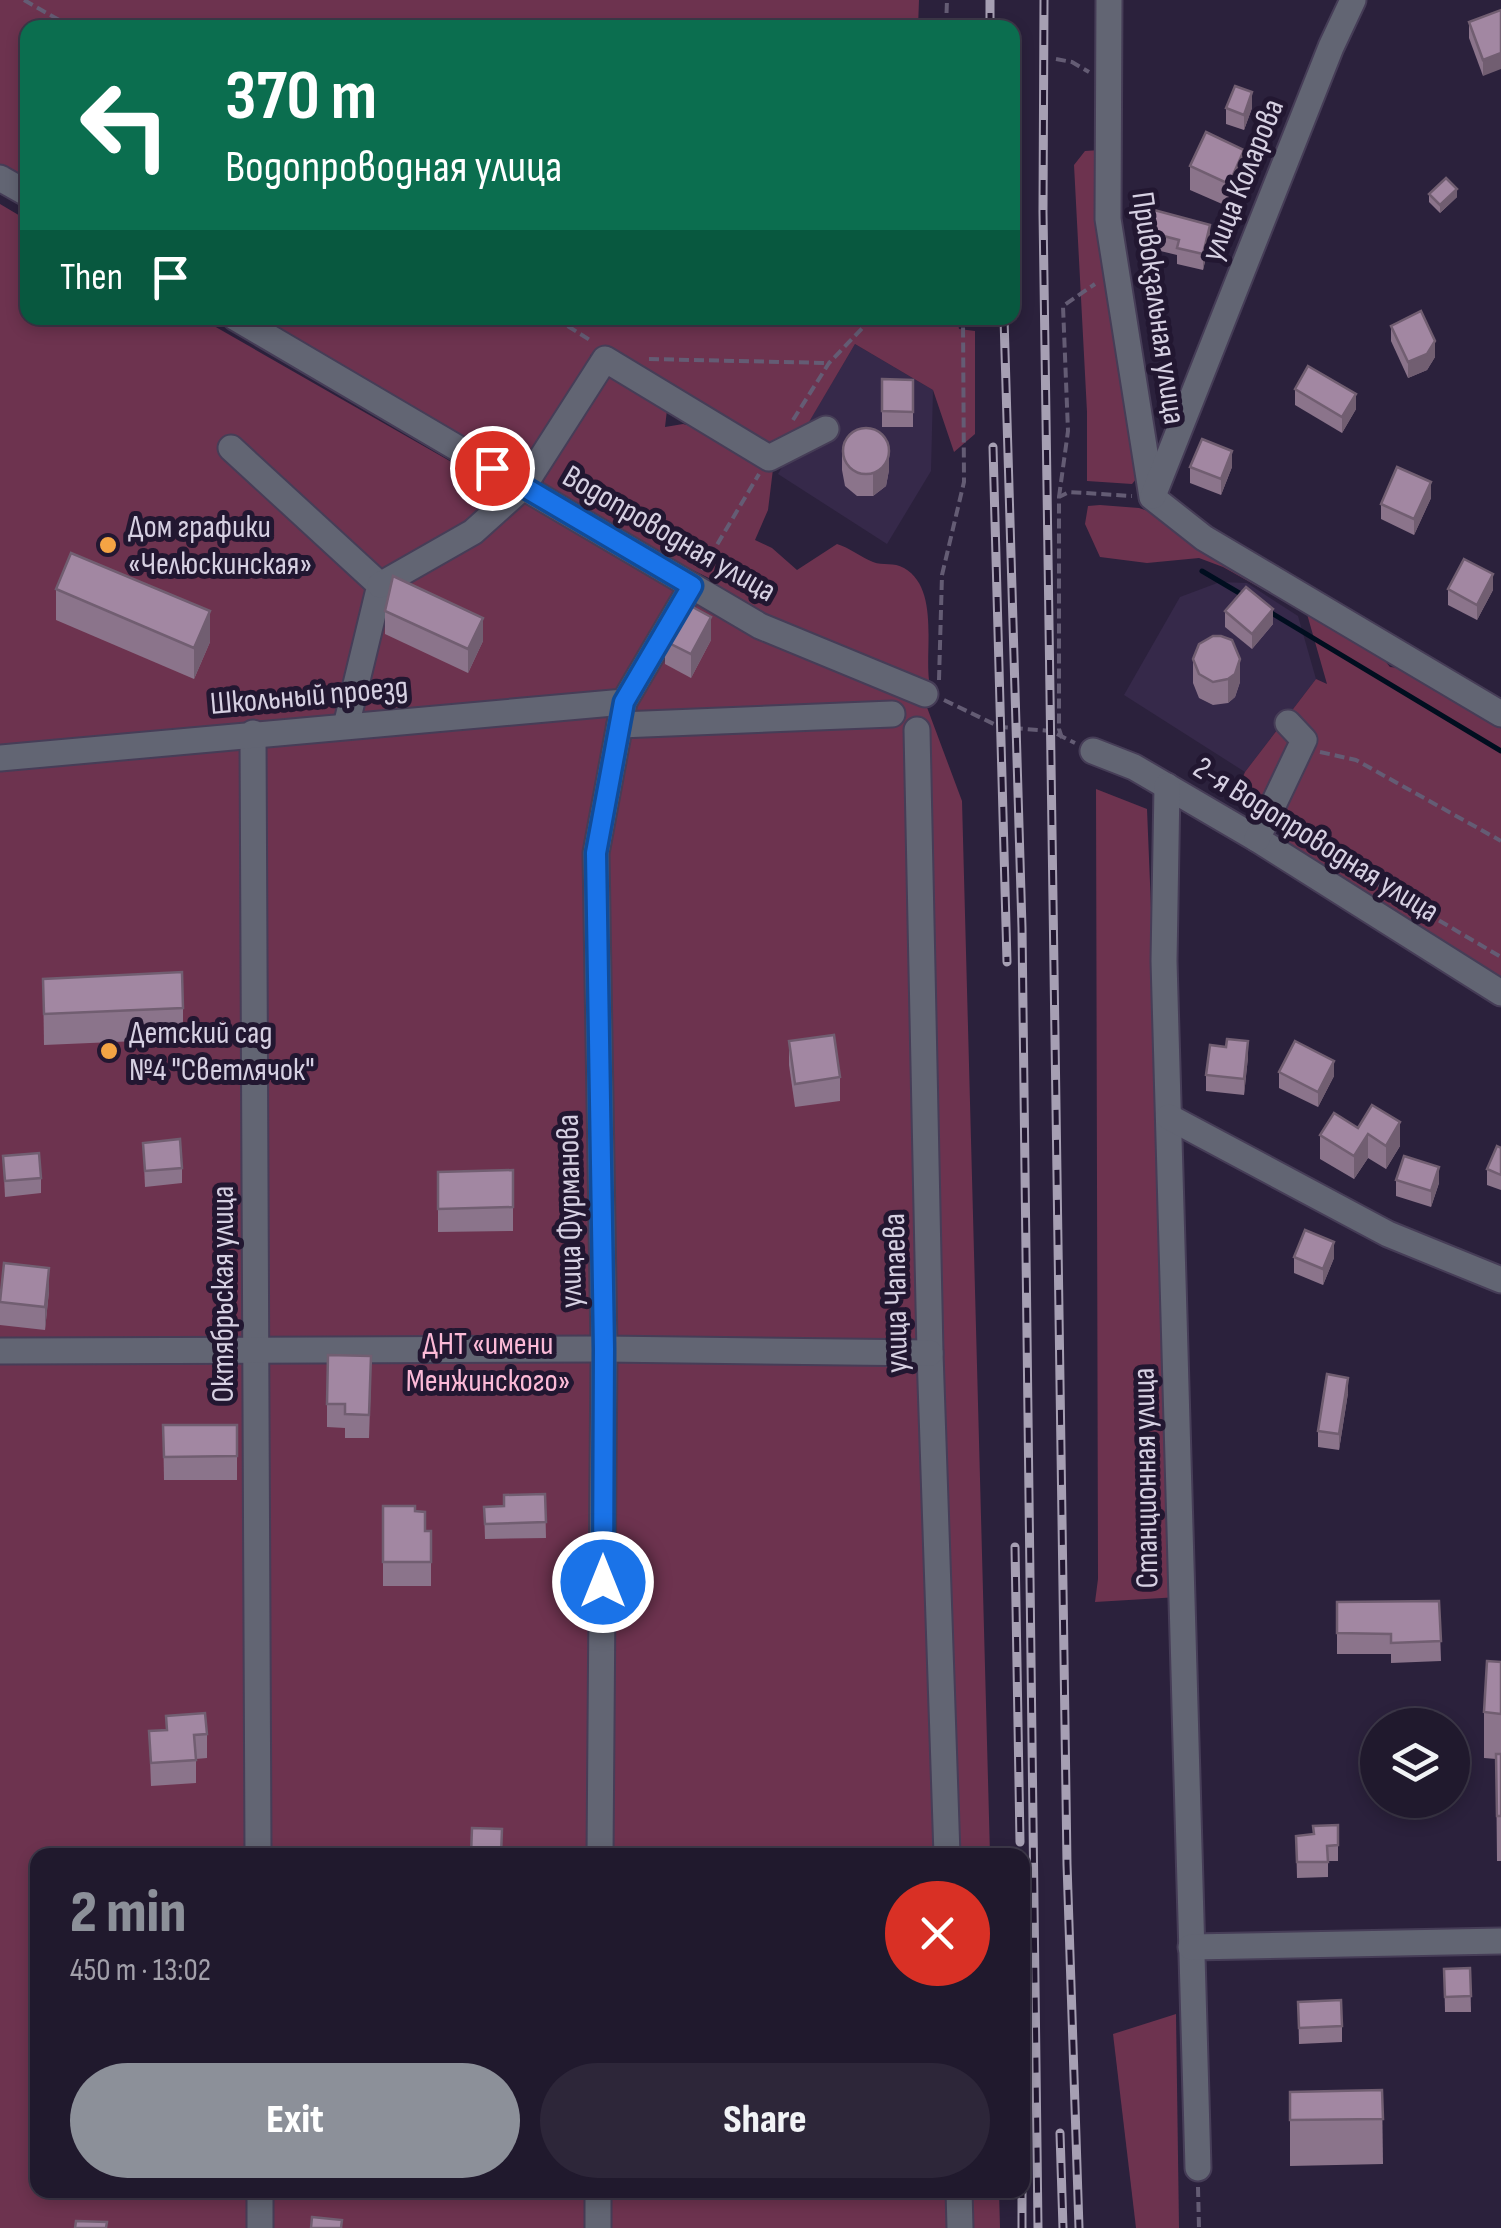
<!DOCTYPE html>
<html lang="en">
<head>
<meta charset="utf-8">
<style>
	:root { --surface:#20192d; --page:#2d2639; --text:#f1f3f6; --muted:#a2a0aa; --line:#3d3849; --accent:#8c9099 }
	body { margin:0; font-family:"Sofia Sans Condensed",sans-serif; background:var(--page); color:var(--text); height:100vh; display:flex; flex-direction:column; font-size:38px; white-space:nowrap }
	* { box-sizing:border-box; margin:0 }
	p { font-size:32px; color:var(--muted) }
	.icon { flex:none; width:55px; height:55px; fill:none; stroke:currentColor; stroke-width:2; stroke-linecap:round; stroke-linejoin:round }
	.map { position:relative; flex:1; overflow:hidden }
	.panel { position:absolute; left:30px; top:1848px; width:1000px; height:350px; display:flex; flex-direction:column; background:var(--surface); border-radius:20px; box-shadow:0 5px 15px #0003,0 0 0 2px var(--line) }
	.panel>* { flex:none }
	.banner { position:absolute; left:20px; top:20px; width:1000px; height:305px; border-radius:20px; box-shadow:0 5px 15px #0003,0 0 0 2px var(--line); background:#0b6e4f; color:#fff; overflow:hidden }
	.controls { position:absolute; left:1360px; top:1708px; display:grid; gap:20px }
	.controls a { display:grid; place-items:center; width:110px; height:110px; border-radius:50%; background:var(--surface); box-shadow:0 5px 15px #0003,0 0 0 2px var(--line); font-size:50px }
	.pin { position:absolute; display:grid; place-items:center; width:85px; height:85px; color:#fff; margin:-42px; border:5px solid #fff; border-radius:50%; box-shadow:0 2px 10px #0007 }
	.me { position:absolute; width:110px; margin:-55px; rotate:0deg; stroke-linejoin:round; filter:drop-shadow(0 0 8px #0008) }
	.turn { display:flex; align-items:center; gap:35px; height:210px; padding:0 40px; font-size:45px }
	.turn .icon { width:130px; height:130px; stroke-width:2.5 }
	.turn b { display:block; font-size:70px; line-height:85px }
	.then { display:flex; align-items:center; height:95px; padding:0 40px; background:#0003; gap:20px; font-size:38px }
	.round { display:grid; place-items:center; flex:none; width:105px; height:105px; border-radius:52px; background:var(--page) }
	.summary { display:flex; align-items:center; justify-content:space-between; height:170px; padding:0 40px }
	h1 { font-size:60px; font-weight:800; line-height:75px; color:var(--accent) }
	.action { display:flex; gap:20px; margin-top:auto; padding:20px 40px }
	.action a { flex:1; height:115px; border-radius:60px; background:var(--accent); color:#fff; font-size:40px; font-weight:800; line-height:115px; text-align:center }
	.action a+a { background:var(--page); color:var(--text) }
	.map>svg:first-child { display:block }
	.built { fill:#36294a }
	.green { fill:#6d334f }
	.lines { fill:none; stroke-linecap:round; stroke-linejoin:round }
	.stream { stroke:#000e1f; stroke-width:5 }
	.minor-casing { stroke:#463d57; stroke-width:29 }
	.path { stroke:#645c74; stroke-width:4; stroke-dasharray:10 5; stroke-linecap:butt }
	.minor { stroke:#626573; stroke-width:25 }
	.rail-casing { stroke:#a69fb3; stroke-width:9 }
	.rail { stroke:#221731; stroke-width:5; stroke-dasharray:15; stroke-linecap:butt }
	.wall { fill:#8b748b }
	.shaded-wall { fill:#715e71 }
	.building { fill:#a287a2; stroke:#715e71; stroke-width:2.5 }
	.route-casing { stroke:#114b97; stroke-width:25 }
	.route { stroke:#1a73e8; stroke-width:18 }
	.poi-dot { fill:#f4a444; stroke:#221731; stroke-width:4 }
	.labels { text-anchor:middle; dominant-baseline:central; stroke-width:10; stroke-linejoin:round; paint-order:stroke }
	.street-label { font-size:32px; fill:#d6d0e2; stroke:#221731 }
	.poi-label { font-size:32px; fill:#d6d0e2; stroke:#221731; text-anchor:start }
	.park-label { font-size:32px; fill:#fcbad7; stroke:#221731 }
</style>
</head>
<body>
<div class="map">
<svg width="1501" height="2228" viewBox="0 0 1501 2228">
	<rect width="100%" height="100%" fill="#2b213c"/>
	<!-- built -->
	<g class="built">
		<polygon points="855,344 933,390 931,471 887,544 778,474"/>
		<polygon points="1220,582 1247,583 1298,616 1316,679 1245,772 1124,695 1180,597"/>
	</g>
	<!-- green -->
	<g class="green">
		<polygon points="0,0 919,0 918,28 28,28 27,180 0,164"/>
		<polygon points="1100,150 1141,473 1132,484 1087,481 1087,412 1074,165 1085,151"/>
		<polygon points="0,204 27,220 28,318 200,318 696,602 925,702 962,801 990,1855 38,1855 38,2190 999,2190 1000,2228 0,2228"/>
		<path d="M 255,318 L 957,318 L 959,329 L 975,331 L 975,434 L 954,452 L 933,390 L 855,344 L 786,461 L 604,352 L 590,355 L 590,365 L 667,410 L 665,427 L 683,424 L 695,427 L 773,469 L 768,510 L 755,540 L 772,548 L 797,570 L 837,544 C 850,548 861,557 873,562 C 883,566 894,562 904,568 C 939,588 925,648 929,680 L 924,685 L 711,591 L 715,581 L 617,533 L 541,486 L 552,466 L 533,455 L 520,471 Z"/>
		<polygon points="1100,505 1139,508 1160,515 1375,649 1390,667 1408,669 1501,724 1501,980 1280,840 1282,812 1238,788 1245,772 1316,679 1327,684 1307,614 1223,567 1199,558 1147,563 1100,557 1085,524 1088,506"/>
		<polygon points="1096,789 1147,809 1179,1597 1095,1602 1098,1579"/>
		<polygon points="1176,2014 1179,2228 1136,2228 1113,2034"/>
	</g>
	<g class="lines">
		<!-- stream -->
		<g class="stream">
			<polyline points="1202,571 1246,597"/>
			<polyline points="1268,611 1501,751"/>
		</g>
		<defs>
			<g id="minor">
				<polyline points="1109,0 1108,219 1152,497 1204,538 1501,714"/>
				<polyline points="0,178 28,194"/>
				<polyline points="236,318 760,626 925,694"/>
				<polyline points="231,448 380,585 346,726"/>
				<polyline points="1153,496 1331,47 1353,0"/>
				<polyline points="380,585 473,532 523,487 605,359 769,458 826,429"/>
				<polyline points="620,725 892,714"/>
				<polyline points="917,730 930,1353 947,1855"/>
				<polyline points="253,733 258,1855"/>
				<polyline points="1093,751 1134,767 1257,839 1501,993"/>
				<polyline points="0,758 624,702"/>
				<polyline points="1167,786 1164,961 1198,2168"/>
				<polyline points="1257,839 1304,740 1288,723"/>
				<polyline points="1169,1117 1388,1234 1501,1280"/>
				<polyline points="0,1351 604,1349 930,1353"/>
				<polyline points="600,1855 604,1349 596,853 624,702 692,586"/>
				<polyline points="1191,1947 1501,1941"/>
				<polyline points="260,2190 260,2228"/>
				<polyline points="959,2190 960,2228"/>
				<polyline points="598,2228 598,2190"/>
			</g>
		</defs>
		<!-- minor casing -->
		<use href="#minor" class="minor-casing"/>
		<!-- path -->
		<g class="path">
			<polyline points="24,0 73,28"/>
			<polyline points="946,28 947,0"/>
			<polyline points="1056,59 1072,62 1089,72"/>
			<polyline points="555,318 593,342"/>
			<polyline points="649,359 829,363"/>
			<polyline points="793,420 829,363 872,318"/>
			<polyline points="1059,497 1068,431 1063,306 1095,284"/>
			<polyline points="702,570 759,474"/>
			<polyline points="939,680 942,575 964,482 963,318"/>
			<polyline points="944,700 1000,727 1051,731 1075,743"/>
			<polyline points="1062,738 1059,729 1059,497 1069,492 1132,496"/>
			<polyline points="1320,752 1356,760 1501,841"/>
			<polyline points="1284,829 1501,957"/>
			<polyline points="1198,2187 1199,2228"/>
		</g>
		<!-- minor -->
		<use href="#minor" class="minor"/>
		<defs>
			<g id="rail">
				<polyline points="1044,0 1043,212 1067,1864 1079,2228"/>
				<polyline points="990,28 990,0"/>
				<polyline points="1004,318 1022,928 1038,2228"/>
				<polyline points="993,447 1007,962"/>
				<polyline points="1015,1547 1020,1842"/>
				<polyline points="1060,2133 1063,2228"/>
				<polyline points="1022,2228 1022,2190"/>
			</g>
		</defs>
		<!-- rail casing -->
		<use href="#rail" class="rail-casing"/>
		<!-- rail -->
		<use href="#rail" class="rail"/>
	</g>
	<!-- wall -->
	<g class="wall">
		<polygon points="1501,10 1483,76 1469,38 1469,22"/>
		<polygon points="1226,108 1252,108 1244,130 1226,124"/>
		<polygon points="1190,166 1244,173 1229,207 1190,190"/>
		<polygon points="1429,194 1457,197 1440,213 1429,202"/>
		<polygon points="1148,232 1210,240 1203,270 1177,264 1177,255 1148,248"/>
		<polygon points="1391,326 1435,357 1427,370 1408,378 1391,341"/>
		<polygon points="882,379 913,380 913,427 882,427"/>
		<polygon points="1295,389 1356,409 1342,433 1295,405"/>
		<polygon points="842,447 889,470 886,486 873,496 857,496 845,486 842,470"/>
		<polygon points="1190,467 1232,467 1221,495 1190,483"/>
		<polygon points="1431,498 1414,535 1381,519 1381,504"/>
		<polygon points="56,589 210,642 194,679 56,620"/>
		<polygon points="1448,589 1493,590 1477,620 1448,605"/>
		<polygon points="385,611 483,641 468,673 385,634"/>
		<polygon points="1225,611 1273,624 1252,649 1225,627"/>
		<polygon points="711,640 691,678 665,664 665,641"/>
		<polygon points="1193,659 1240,682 1235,697 1228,703 1213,705 1199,698 1193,683"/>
		<polygon points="43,979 183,1008 183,1039 44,1045"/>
		<polygon points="789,1041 840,1077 840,1101 795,1107 789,1065"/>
		<polygon points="1248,1057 1244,1095 1206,1091 1206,1075"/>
		<polygon points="1279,1072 1334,1076 1318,1107 1279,1088"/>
		<polygon points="1358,1128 1400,1146 1386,1169 1368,1158 1354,1179 1320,1159 1320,1135"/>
		<polygon points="143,1143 182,1168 182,1183 145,1187"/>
		<polygon points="1501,1148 1501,1190 1487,1185 1487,1169"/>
		<polygon points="3,1156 41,1178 41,1193 5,1197"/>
		<polygon points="513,1170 513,1231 438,1232 438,1172"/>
		<polygon points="1396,1180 1439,1183 1431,1207 1396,1196"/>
		<polygon points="1294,1257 1334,1258 1323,1285 1294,1273"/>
		<polygon points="49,1291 45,1330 0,1325 0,1297"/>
		<polygon points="371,1379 369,1438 345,1438 345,1428 327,1427 327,1404"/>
		<polygon points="1348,1393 1339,1450 1318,1447 1318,1431"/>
		<polygon points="163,1425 237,1456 237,1480 164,1480"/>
		<polygon points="545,1494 546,1538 485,1539 484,1507 504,1506"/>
		<polygon points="383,1506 415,1511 425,1531 431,1531 431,1586 383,1586"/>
		<polygon points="1439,1601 1441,1661 1391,1663 1391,1654 1337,1654 1337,1602"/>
		<polygon points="1501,1662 1501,1861 1497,1861 1496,1759 1484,1758 1484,1712"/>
		<polygon points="166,1716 207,1734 207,1758 196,1759 196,1783 151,1786 149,1731 166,1730"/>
		<polygon points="1338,1825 1338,1861 1328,1861 1328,1877 1297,1878 1296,1836 1314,1834"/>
		<polygon points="1470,1968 1471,2012 1445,2012 1444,1969"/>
		<polygon points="1298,2002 1342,2026 1342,2042 1299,2044"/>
		<polygon points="1382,2090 1383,2164 1290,2166 1290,2092"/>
	</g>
	<!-- shaded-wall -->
	<g class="shaded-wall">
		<polygon points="1501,53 1501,69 1483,76 1483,60"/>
		<polygon points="1252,92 1252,108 1244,130 1244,115"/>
		<polygon points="1244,150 1244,173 1229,207 1229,184"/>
		<polygon points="1457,189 1457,197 1440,213 1440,205"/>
		<polygon points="1210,225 1210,240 1203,270 1203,254"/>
		<polygon points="1435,341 1435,357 1427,370 1408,378 1408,362"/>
		<polygon points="1356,394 1356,409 1342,433 1342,417"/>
		<polygon points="889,447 889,470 886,486 873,496 873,473"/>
		<polygon points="1232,451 1232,467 1221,495 1221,479"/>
		<polygon points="1431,482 1431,498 1414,535 1414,519"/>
		<polygon points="1493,574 1493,590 1477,620 1477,605"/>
		<polygon points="1273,609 1273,624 1252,649 1252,634"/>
		<polygon points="210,611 210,642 194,679 194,648"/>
		<polygon points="711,617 711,640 691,678 691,654"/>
		<polygon points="483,618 483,641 468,673 468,649"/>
		<polygon points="1240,659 1240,682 1235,697 1228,703 1228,679"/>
		<polygon points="1248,1041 1248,1057 1244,1095 1244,1079"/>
		<polygon points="1334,1061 1334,1076 1318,1107 1318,1092"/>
		<polygon points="1400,1122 1400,1146 1386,1169 1386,1146"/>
		<polygon points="1368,1134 1368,1158 1354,1179 1354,1156"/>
		<polygon points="1439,1167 1439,1183 1431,1207 1431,1191"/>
		<polygon points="1334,1242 1334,1258 1323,1285 1323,1269"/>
		<polygon points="49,1268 49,1291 45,1330 45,1307"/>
		<polygon points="1348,1378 1348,1393 1339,1450 1339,1434"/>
	</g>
	<!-- building -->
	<g class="building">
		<polygon points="1501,10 1501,53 1483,60 1469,22"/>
		<polygon points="1235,86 1252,92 1244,115 1226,108"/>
		<polygon points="1206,132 1244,150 1229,184 1190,166"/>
		<polygon points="1446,178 1457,189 1440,205 1429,194"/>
		<polygon points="1154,210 1210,225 1203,254 1177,248 1179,240 1148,232"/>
		<polygon points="1421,311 1435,341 1427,354 1408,362 1391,326"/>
		<polygon points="1308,366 1356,394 1342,417 1295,389"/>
		<polygon points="882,379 913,380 913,412 882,411"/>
		<circle cx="866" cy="451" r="23"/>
		<polygon points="1202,439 1232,451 1221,479 1190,467"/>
		<polygon points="1397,467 1431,482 1414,519 1381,504"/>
		<polygon points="71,553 210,611 194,648 56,589"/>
		<polygon points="1464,559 1493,574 1477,605 1448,589"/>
		<polygon points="393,576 483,618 468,649 385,611"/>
		<polygon points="1246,587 1273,609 1252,634 1225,611"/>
		<polygon points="687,604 711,617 691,654 665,641"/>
		<polygon points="1213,636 1221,636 1232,640 1240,659 1235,674 1228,679 1213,682 1199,674 1193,659 1199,644"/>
		<polygon points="182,972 183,1008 44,1014 43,979"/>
		<polygon points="834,1035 840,1077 795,1084 789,1041"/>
		<polygon points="1227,1039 1248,1041 1244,1079 1206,1075 1210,1045 1226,1047"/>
		<polygon points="1295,1041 1334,1061 1318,1092 1279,1072"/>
		<polygon points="1372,1105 1400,1122 1386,1146 1368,1134 1354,1156 1320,1135 1334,1113 1358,1128"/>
		<polygon points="180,1139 182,1168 145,1171 143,1143"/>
		<polygon points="1497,1146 1501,1148 1501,1175 1487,1169"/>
		<polygon points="39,1153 41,1178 5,1181 3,1156"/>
		<polygon points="1404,1156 1439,1167 1431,1191 1396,1180"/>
		<polygon points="513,1170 513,1207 438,1209 438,1172"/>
		<polygon points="1305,1230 1334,1242 1323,1269 1294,1257"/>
		<polygon points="4,1263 49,1268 45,1307 0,1302"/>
		<polygon points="328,1355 371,1356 369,1415 345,1414 345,1404 327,1404"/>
		<polygon points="1327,1374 1348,1378 1339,1434 1318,1431"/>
		<polygon points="163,1425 237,1425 237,1456 164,1457"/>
		<polygon points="545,1494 546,1522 485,1524 484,1507 504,1506 504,1495"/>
		<polygon points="383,1506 415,1506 415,1511 425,1512 425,1531 431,1531 431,1562 383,1562"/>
		<polygon points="1439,1601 1441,1641 1391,1643 1391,1634 1337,1633 1337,1602"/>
		<polygon points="1487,1661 1501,1662 1501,1714 1484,1712"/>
		<polygon points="205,1713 207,1734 194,1735 196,1760 151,1763 149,1731 167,1730 166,1716"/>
		<polygon points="1496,1754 1501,1754 1501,1816 1497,1816"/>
		<polygon points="1338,1825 1338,1845 1327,1846 1328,1862 1297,1862 1296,1836 1314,1834 1313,1826"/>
		<polygon points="472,1828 502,1829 501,1855 471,1855"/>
		<polygon points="1470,1968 1471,1996 1445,1997 1444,1969"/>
		<polygon points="1341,2000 1342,2026 1299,2028 1298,2002"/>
		<polygon points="1382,2090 1383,2119 1290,2120 1290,2092"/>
		<polygon points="312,2217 342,2220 341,2228 311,2228"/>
		<polygon points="76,2221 107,2222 106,2228 75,2228"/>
	</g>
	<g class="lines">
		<defs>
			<polyline id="route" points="492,468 692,586 624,702 596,853 604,1349 603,1582"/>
		</defs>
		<!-- route casing -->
		<use href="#route" class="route-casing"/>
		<!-- route -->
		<use href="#route" class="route"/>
	</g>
	<!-- markers -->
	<g class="poi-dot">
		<circle cx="108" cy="545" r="10"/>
		<circle cx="109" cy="1051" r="10"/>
	</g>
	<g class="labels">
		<!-- street labels -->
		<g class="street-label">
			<text transform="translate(1243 180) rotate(-68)">улица Коларова</text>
			<text transform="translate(1158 308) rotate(82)">Привокзальная улица</text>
			<text transform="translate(669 534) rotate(30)">Водопроводная улица</text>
			<text transform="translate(309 696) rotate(-5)">Школьный проезд</text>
			<text transform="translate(1316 840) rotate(32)">2-я Водопроводная улица</text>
			<text transform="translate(570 1211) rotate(-91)">улица Фурманова</text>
			<text transform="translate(896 1293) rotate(-91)">улица Чапаева</text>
			<text transform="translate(223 1294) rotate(-90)">Октябрьская улица</text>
			<text transform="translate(1146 1478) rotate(-91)">Станционная улица</text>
		</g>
		<!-- poi labels -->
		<g class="poi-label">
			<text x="128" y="527">Дом графики<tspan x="128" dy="37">«Челюскинская»</tspan></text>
			<text x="129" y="1033">Детский сад<tspan x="129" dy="37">№4 "Светлячок"</tspan></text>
		</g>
		<!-- park labels -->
		<g class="park-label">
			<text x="488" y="1344">ДНТ «имени<tspan x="488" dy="37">Менжинского»</tspan></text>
		</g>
	</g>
</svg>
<div class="controls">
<a><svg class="icon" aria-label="layers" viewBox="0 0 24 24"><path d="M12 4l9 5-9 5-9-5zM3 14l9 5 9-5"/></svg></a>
</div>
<div class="pin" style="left:492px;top:468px;background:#d93025"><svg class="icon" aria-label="arrive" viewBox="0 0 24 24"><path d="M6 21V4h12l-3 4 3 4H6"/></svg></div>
<svg class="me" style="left:603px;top:1582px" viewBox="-20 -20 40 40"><circle r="17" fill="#1a73e8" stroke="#fff" stroke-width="3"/><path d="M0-11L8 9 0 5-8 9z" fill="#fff"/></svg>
<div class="banner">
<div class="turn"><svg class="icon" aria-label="left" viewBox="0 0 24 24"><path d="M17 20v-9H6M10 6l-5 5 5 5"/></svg><div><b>370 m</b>Водопроводная улица</div></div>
<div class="then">Then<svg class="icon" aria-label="arrive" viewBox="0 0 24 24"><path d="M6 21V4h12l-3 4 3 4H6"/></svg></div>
</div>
<section class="panel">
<div class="summary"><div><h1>2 min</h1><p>450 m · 13:02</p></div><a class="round" style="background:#d93025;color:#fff"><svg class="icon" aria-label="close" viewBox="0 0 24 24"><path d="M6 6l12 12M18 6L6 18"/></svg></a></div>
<div class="action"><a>Exit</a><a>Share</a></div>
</section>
</div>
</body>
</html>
